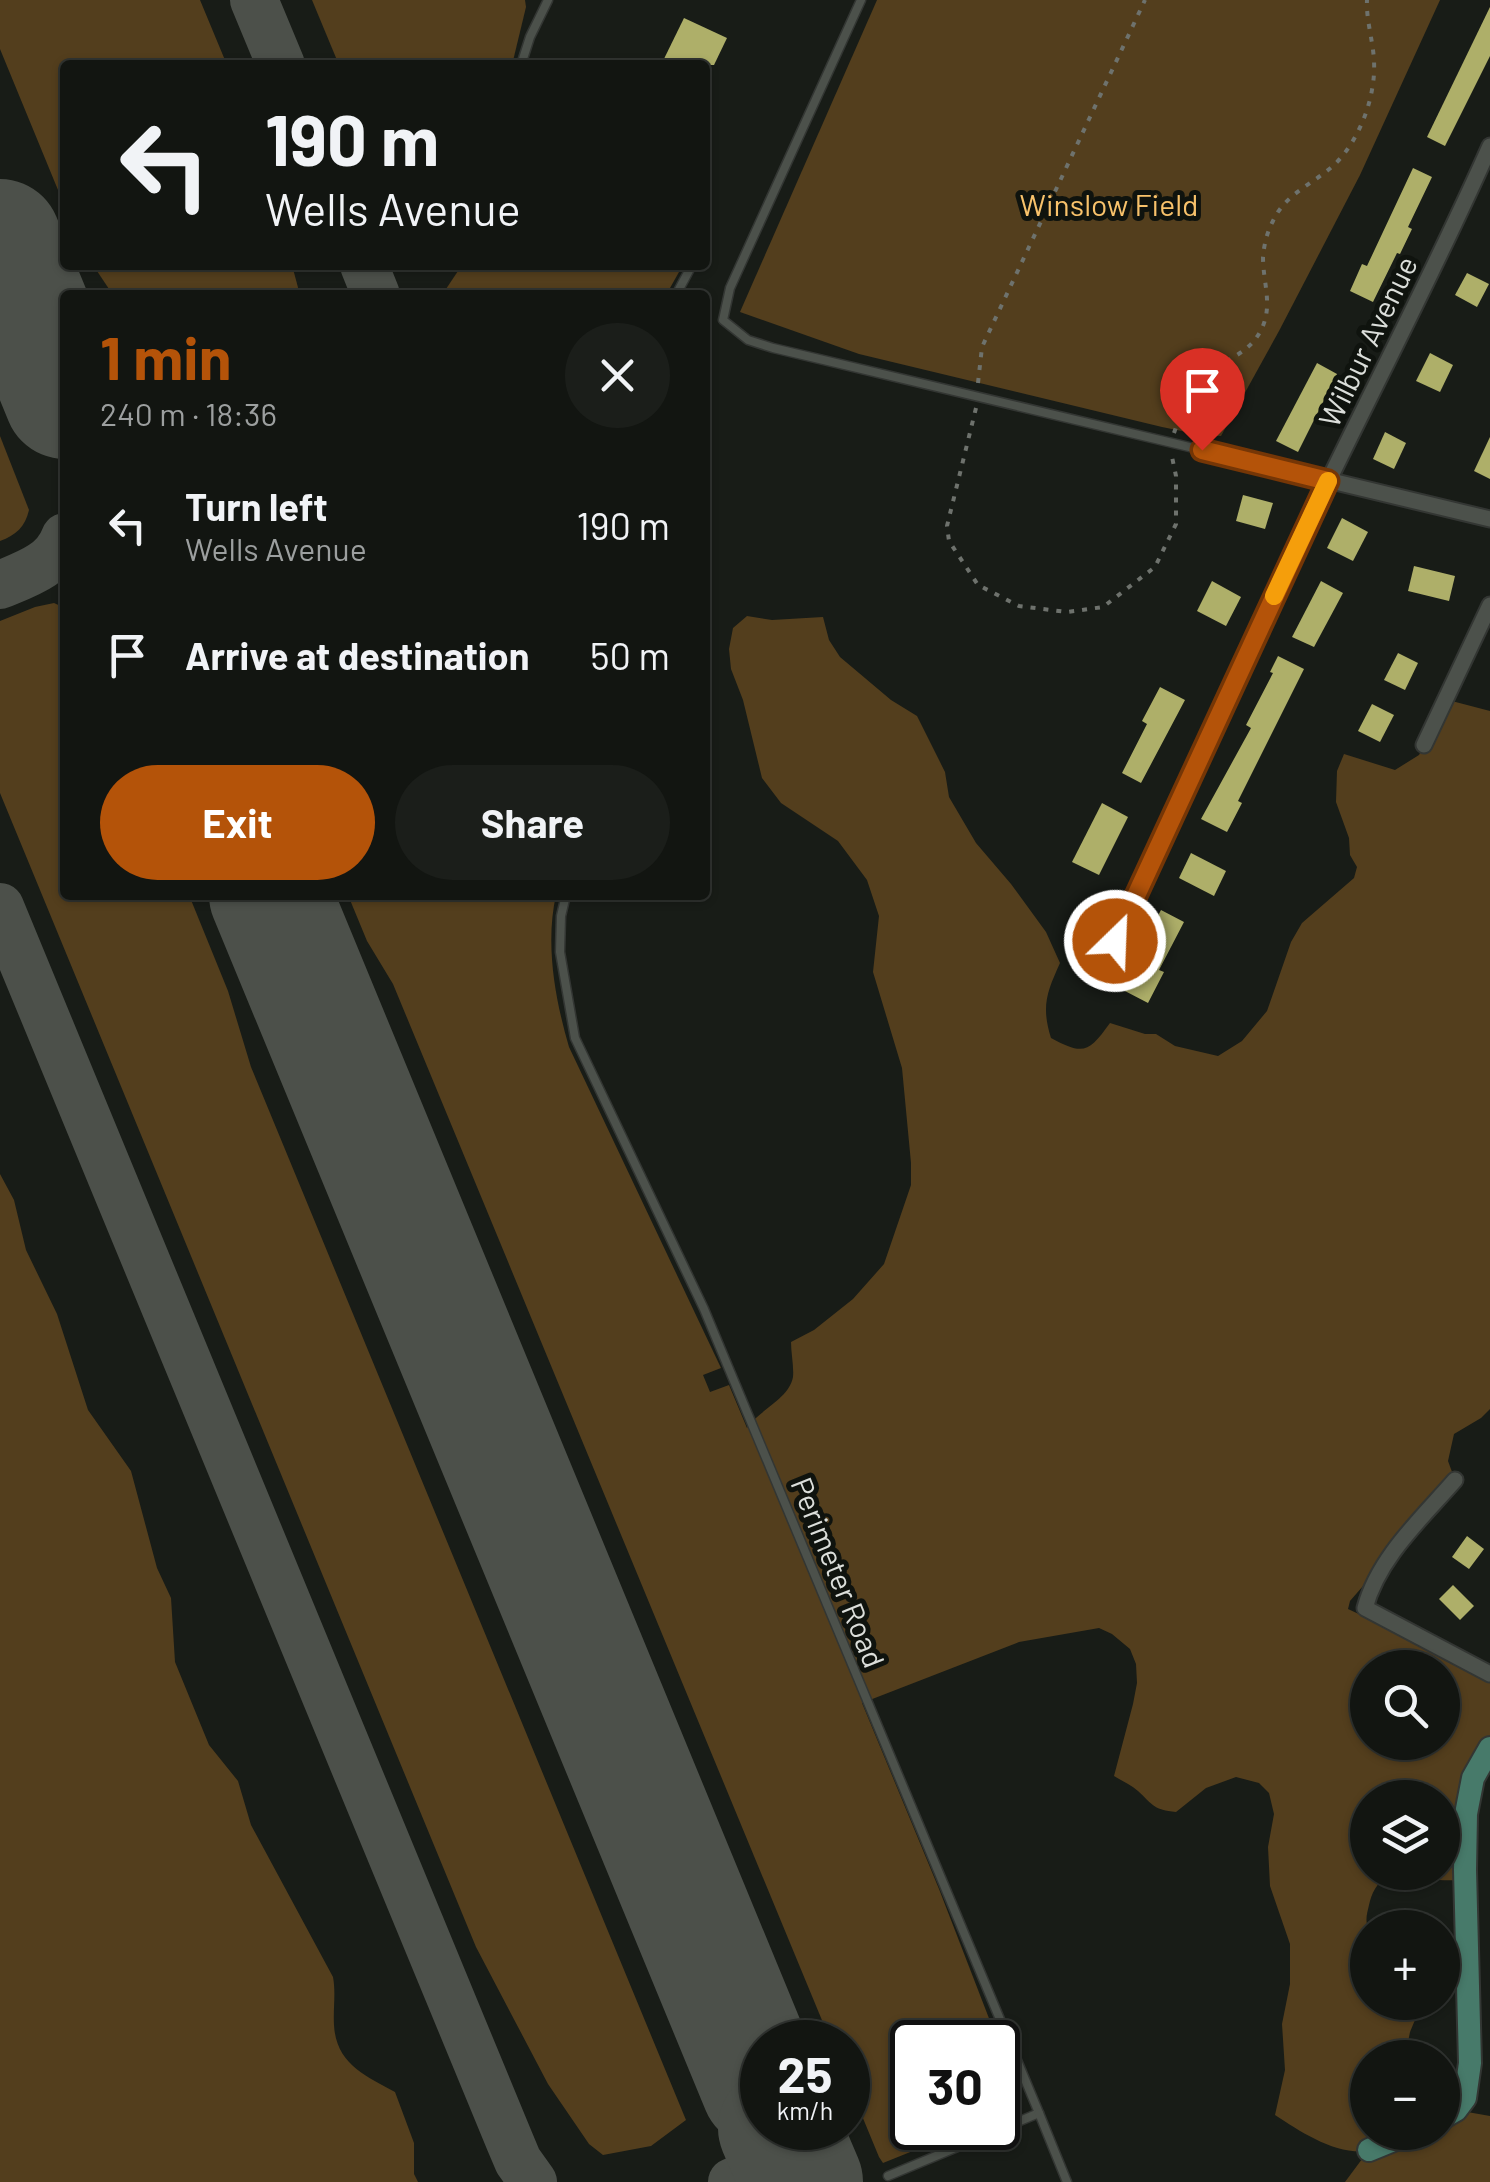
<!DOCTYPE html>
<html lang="en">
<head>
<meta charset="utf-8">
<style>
	:root { --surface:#121511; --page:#1b1e1a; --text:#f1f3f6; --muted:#9c9f9f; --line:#313431; --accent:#b45309 }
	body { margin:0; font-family:Barlow,sans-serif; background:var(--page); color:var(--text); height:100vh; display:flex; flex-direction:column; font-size:38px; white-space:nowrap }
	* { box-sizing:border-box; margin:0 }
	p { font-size:32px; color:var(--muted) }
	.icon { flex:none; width:55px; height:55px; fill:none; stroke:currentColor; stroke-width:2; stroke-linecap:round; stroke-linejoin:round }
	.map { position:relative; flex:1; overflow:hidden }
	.side { position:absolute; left:60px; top:290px; width:650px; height:610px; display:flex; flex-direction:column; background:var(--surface); border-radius:10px; box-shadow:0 2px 8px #0004,0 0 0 2px var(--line) }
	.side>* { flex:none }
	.guide { position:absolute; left:60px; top:60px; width:650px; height:210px; border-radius:10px; box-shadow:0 2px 8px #0004,0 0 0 2px var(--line); background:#121511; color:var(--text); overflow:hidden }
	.tools { position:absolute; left:1350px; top:1650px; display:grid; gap:20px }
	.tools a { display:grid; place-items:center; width:110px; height:110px; border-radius:50%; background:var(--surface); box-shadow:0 2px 8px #0004,0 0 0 2px var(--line); font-size:50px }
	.speed { position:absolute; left:740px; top:2020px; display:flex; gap:20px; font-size:50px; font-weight:700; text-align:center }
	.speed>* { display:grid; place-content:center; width:130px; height:130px; border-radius:50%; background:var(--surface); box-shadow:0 2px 8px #0004,0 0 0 2px var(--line); line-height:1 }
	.speed small { font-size:25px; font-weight:400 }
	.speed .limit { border:5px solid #111; border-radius:15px; background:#fff; color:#111 }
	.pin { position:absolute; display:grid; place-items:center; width:85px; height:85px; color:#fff; margin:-102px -42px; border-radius:50% 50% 50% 0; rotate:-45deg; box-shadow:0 0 10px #0007 }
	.pin .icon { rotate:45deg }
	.me { position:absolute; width:110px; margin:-55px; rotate:24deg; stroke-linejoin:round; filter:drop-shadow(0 0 8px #0008) }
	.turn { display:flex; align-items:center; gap:35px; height:210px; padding:0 40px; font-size:45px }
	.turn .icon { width:130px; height:130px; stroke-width:2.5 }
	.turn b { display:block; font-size:70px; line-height:85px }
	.round { display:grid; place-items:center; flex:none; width:105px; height:105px; border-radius:52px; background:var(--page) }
	.head { display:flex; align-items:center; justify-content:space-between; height:170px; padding:0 40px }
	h1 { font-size:60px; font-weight:700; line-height:75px; color:var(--accent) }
	.button { display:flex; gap:20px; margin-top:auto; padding:20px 40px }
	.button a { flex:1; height:115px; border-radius:60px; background:var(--accent); color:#fff; font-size:40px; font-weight:700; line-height:115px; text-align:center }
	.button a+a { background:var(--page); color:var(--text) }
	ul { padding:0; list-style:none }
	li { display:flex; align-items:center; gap:30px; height:130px; padding:0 40px }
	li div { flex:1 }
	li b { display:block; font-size:38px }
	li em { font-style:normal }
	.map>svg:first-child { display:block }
	.green { fill:#533e1d; fill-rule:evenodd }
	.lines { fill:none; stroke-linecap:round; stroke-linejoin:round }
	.taxiway { stroke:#4c504a; stroke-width:48 }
	.runway { stroke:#4c504a; stroke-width:122 }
	.building { fill:#aeaf69 }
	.lane-casing { stroke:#333633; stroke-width:11 }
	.street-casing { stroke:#333633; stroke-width:19 }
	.secondary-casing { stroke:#333633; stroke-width:26 }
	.path { stroke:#6e726d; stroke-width:4; stroke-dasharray:5 8; stroke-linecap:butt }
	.lane { stroke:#4c514b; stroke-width:8 }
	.street { stroke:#4c514b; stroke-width:15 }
	.secondary { stroke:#477a6a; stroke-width:22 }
	.route-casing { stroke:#753606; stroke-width:25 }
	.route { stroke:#b45309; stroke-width:18 }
	.slow { stroke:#f59e0b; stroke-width:18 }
	.labels { text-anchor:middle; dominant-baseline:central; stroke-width:10; stroke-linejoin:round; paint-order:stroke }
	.park-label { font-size:30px; fill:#f8c26b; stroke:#0f130e }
	.street-label { font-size:30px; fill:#dbdeda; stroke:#0f130e }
</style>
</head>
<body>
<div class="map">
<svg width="1490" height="2182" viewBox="0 0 1490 2182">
	<rect width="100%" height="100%" fill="#181c17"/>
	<!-- green -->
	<g class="green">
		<polygon points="0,0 200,0 227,65 65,65 65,207 0,49"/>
		<polygon points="312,0 525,0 526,7 512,65 339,65"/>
		<polygon points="877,0 1440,0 1360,175 1279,331 1221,436 1201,435 1162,427 859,354 740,312"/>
		<polygon points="93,265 292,265 300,295 113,295"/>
		<polygon points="462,265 683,265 666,295 442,295"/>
		<path d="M 0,436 L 29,510 C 25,527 16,535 0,541 Z"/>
		<polygon points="54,603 65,608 65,895 189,895 228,991 251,1067 686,2120 651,2146 603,2155 589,2144 548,2084 476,1947 0,793 0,621 35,607"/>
		<path d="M 747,616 L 772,620 L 823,617 L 829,640 L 840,657 L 891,700 L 917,716 L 945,772 L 949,797 L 976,843 L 1011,884 L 1046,932 L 1060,963 C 1047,992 1041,1006 1051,1038 C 1084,1056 1089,1052 1110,1023 L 1145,1034 L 1156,1034 L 1175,1046 L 1218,1056 L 1242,1041 L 1267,1011 L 1291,942 L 1302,923 L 1354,878 L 1357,867 L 1350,855 L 1349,838 L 1336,802 L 1337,771 L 1344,754 L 1395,770 L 1419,755 L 1445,702 L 1448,700 L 1490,711 L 1490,1409 L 1481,1418 L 1454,1434 L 1448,1461 L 1455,1480 L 1350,1601 L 1348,1609 L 1490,1675 L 1490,1747 L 1463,1881 C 1453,1880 1442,1881 1431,1879 C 1402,1874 1378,1867 1369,1905 C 1367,1914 1365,1919 1368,1928 L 1368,2002 L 1422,2003 L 1410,2032 L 1405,2057 L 1368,2058 L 1368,2132 L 1442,2132 L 1443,2084 L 1468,2082 L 1456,2110 L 1490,2116 L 1490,2182 L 1345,2182 L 1368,2151 C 1335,2155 1301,2132 1275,2115 L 1285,2070 L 1282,2024 L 1290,1984 L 1290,1944 L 1270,1886 L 1268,1847 L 1274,1814 L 1269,1793 L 1259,1783 L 1236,1777 L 1206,1788 L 1176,1812 C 1154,1810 1153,1805 1138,1791 C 1131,1785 1122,1781 1114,1776 L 1133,1704 L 1137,1683 L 1136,1664 L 1130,1649 L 1112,1634 L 1099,1628 L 1019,1642 L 862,1703 L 939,1889 L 1009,2070 L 1006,2089 L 998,2106 L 998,2042 L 912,2042 L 912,2128 L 970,2128 L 883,2163 L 879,2157 L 848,2082 L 848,2042 L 831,2042 L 393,984 L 367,941 L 348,895 L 556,895 C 545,944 555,999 569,1047 L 721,1368 L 703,1375 L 710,1392 L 729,1385 L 747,1428 C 759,1410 789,1399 793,1377 C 794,1367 791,1353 791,1342 L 814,1330 L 853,1299 L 884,1264 L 911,1185 L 911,1163 L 902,1068 L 873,972 L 879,916 L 867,880 L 838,841 L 781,803 L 762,778 L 743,700 L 731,669 L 729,649 L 733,628 ZM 1368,1668 L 1442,1668 L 1442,1742 L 1368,1742 ZM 1368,1798 L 1442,1798 L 1442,1872 L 1368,1872 Z"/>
		<path d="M 0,1174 L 14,1200 L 26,1250 L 57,1314 L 88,1410 L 131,1471 L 157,1568 L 171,1598 L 175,1662 L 209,1745 L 238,1781 L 251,1825 L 333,1977 C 336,1993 333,2008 334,2025 C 336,2064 366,2076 395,2092 L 414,2143 L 414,2174 L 418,2182 L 0,2182 Z"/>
	</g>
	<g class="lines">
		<!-- taxiway -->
		<g class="taxiway">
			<polyline points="254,0 281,65"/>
			<polyline points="364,265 376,295"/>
			<polyline points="24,299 65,362"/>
			<path d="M 0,585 C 26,574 55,565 65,537"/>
			<polyline points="0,907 510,2142 518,2161 533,2182"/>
			<polyline points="732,2182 792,2158"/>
		</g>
		<!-- runway -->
		<g class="runway">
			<polyline points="0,240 65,398"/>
			<polyline points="270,895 762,2087"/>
			<polyline points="779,2128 802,2182"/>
		</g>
	</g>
	<!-- building -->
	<g class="building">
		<polygon points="1490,7 1490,56 1445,146 1427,137"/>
		<polygon points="684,18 727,38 714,65 661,65"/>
		<polygon points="1413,168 1432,177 1408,227 1412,229 1400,254 1397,253 1373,302 1350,291 1362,264 1367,266"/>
		<polygon points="1467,273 1489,284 1477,307 1455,295"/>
		<polygon points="1430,353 1453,365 1440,392 1416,381"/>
		<polygon points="1317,363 1337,374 1298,452 1276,441"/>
		<polygon points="1385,432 1406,443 1394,469 1373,459"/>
		<polygon points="1490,437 1490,479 1474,471"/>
		<polygon points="1243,495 1273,503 1265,529 1236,521"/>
		<polygon points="1342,518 1368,532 1353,561 1327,548"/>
		<polygon points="1414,566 1455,576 1449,601 1408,591"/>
		<polygon points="1212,581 1241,597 1226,626 1197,611"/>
		<polygon points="1321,581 1343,593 1314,647 1292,637"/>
		<polygon points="1398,653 1418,663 1405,690 1384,680"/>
		<polygon points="1278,656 1304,669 1238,801 1242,803 1227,832 1201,819 1251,728 1246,725 1273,673 1270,672"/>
		<polygon points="1160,687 1185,700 1141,783 1122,773 1147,724 1142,721"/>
		<polygon points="1372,704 1394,715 1380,742 1358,731"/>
		<polygon points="1102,803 1128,817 1099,875 1072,862"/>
		<polygon points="1191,853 1226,871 1214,896 1179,878"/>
		<polygon points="1161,910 1184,922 1159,970 1164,972 1148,1003 1123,990 1148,941 1145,940"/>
		<polygon points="1467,1536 1484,1549 1469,1569 1452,1557"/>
		<polygon points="1453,1585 1474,1606 1460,1620 1439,1599"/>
	</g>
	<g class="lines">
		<defs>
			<g id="lane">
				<polyline points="861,0 730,288 723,320 748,340 773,348 1202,450"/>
				<polyline points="521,65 530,37 548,0"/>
				<polyline points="676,295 692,265"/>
				<polyline points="566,895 561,916 560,952 575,1038 704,1309 1039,2113 888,2176"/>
				<polyline points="1039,2113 1067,2182"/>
			</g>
			<g id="street">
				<polyline points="1202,450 1490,519"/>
				<polyline points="1424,745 1490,605"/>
				<path d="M 1115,941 C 1185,787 1255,633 1329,480 C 1383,369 1440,259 1490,146"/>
				<path d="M 1455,1480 C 1422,1518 1378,1558 1365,1608 L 1490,1674"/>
			</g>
			<g id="secondary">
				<polyline points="1442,2118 1456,2110 1465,2098 1470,2063 1465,1870 1466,1814 1473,1778 1490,1748"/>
				<polyline points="1369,2150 1413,2132"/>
			</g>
		</defs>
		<!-- lane casing -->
		<use href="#lane" class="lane-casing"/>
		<!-- street casing -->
		<use href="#street" class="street-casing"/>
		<!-- secondary casing -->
		<use href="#secondary" class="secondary-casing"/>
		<!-- path -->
		<g class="path">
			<polyline points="978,383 982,347 1145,0"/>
			<polyline points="976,408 947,526 949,541 978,585 1019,606 1067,612 1103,607 1155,567 1176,524 1176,476 1172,457"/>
			<path d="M 1174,433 C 1182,409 1192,385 1214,370 C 1231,357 1249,352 1260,332 C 1274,307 1263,284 1263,257 C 1264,245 1267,232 1273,221 C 1285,194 1313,184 1334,165 C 1360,140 1376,96 1374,61 C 1373,40 1366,20 1367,0"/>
		</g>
		<!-- lane -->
		<use href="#lane" class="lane"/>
		<!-- street -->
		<use href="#street" class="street"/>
		<!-- secondary -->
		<use href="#secondary" class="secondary"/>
	</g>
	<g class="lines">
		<defs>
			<polyline id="route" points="1115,941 1328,481 1202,450"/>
		</defs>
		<!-- route casing -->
		<use href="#route" class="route-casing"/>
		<!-- route -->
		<use href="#route" class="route"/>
		<!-- slow -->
		<polyline class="slow" points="1274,596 1328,481"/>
	</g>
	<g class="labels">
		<!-- park labels -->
		<g class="park-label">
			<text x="1109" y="204">Winslow Field</text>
		</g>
		<!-- street labels -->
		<g class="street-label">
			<text transform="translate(1367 341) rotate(-64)">Wilbur Avenue</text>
			<text transform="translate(839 1572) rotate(68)">Perimeter Road</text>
		</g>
	</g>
</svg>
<div class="tools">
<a><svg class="icon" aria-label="search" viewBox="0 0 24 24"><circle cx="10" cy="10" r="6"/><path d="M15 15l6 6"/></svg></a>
<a><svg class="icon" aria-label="layers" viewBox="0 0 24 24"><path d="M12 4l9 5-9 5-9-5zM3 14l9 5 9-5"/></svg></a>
<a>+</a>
<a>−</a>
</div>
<div class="speed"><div>25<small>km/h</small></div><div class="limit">30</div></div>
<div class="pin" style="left:1202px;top:450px;background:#d93025"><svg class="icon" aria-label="arrive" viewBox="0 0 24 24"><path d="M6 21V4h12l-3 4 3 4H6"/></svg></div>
<svg class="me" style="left:1115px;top:941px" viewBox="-20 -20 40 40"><circle r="17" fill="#b45309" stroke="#fff" stroke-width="3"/><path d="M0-11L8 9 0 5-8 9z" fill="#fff"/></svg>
<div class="guide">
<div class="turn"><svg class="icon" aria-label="left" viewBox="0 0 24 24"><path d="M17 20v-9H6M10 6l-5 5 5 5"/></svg><div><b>190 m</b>Wells Avenue</div></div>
</div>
<section class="side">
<div class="head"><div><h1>1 min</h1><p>240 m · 18:36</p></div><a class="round"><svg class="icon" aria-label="close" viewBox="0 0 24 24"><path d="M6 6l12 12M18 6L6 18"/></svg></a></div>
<ul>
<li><svg class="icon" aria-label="left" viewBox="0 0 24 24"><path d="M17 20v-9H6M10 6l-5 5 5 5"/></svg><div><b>Turn left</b><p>Wells Avenue</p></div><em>190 m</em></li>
<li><svg class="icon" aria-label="arrive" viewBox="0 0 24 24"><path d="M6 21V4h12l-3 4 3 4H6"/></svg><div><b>Arrive at destination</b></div><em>50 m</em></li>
</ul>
<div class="button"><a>Exit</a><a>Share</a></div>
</section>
</div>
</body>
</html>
